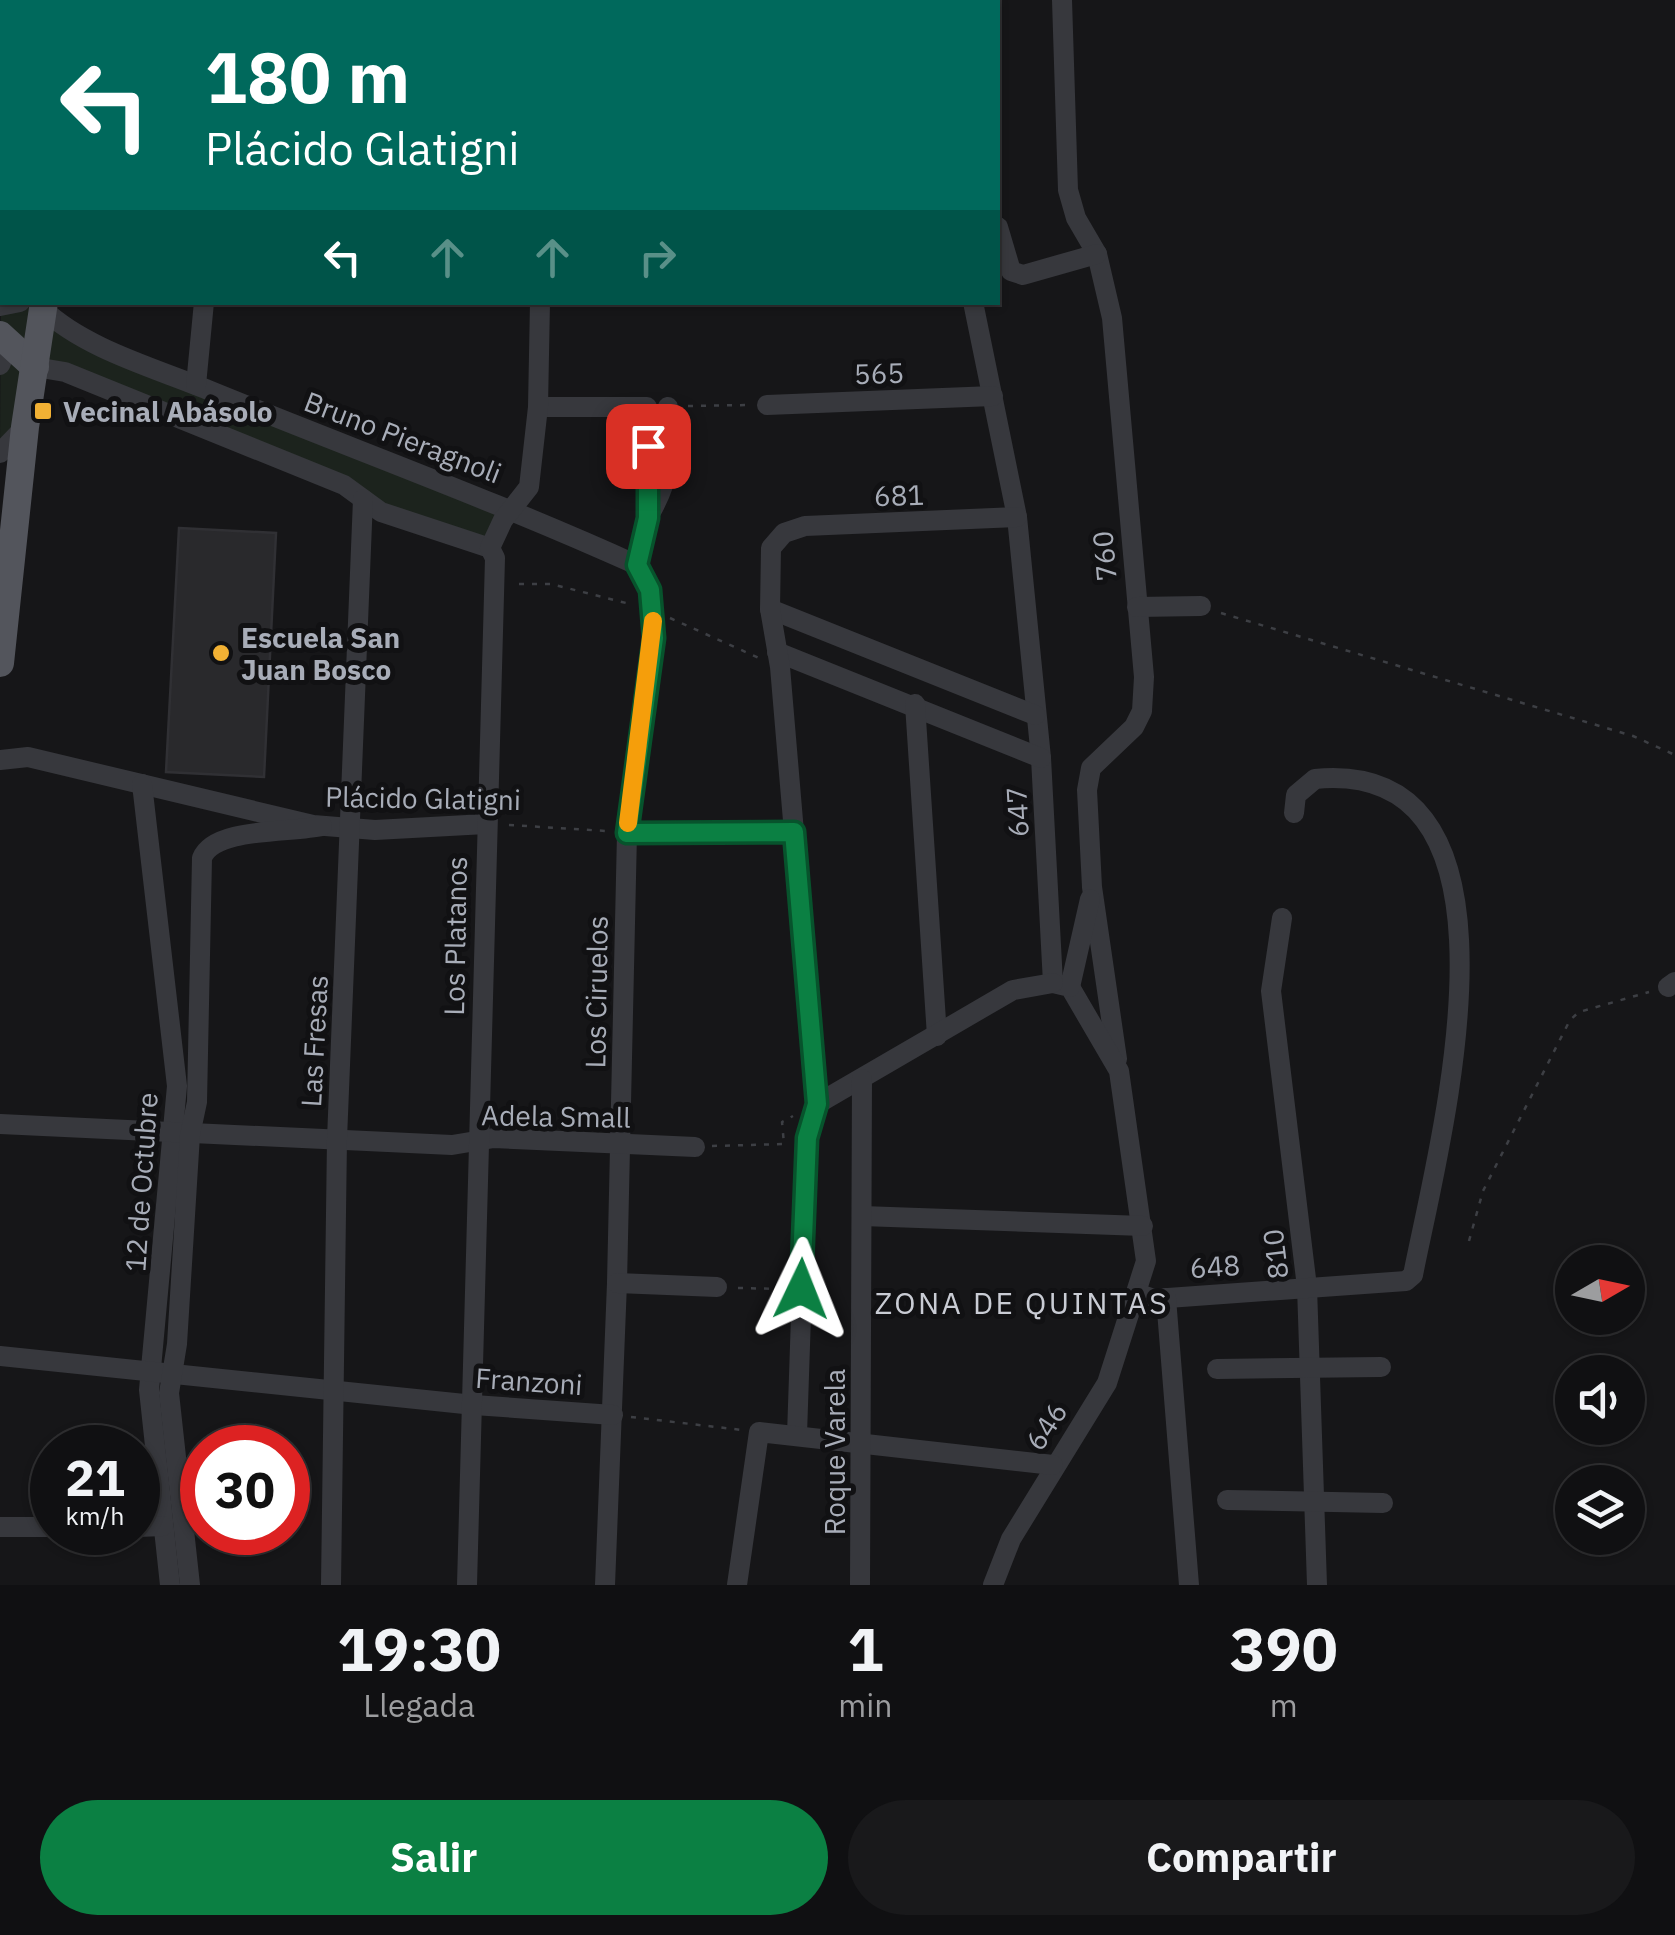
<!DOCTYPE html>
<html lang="es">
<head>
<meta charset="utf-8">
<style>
	:root { --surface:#101012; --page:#19191b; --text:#f1f3f6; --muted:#9c9d9f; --line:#303032; --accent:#0b8043 }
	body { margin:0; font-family:"IBM Plex Sans",sans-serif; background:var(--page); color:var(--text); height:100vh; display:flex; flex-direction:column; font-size:38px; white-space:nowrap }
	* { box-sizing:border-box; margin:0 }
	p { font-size:32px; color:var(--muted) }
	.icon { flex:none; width:55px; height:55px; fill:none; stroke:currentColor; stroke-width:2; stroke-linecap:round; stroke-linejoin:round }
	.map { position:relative; height:1585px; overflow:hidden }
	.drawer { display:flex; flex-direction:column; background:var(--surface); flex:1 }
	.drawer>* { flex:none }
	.top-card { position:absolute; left:0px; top:0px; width:1000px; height:305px; box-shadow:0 2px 8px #0004,0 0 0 2px var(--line); background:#00695c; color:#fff; overflow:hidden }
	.needle { width:65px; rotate:81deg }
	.fabs { position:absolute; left:1555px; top:1245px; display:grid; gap:20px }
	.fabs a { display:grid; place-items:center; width:90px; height:90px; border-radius:50%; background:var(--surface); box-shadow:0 2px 8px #0004,0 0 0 2px var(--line); font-size:50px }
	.speed { position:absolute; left:30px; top:1425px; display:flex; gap:20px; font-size:50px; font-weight:700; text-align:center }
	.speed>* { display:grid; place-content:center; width:130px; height:130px; border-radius:50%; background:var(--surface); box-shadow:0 2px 8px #0004,0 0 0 2px var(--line); line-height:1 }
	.speed small { font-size:25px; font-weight:400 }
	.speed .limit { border:15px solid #d22; background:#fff; color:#111 }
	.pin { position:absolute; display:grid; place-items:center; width:85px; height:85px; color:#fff; margin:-42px; border-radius:20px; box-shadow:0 5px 15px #0006 }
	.me { position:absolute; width:110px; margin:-55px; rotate:2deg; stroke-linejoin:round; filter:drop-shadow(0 0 8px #0008) }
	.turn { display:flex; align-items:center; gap:35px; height:210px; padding:0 40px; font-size:45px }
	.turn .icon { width:130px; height:130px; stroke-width:2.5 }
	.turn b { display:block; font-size:70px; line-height:85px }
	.lanes { display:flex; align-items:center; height:95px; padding:0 40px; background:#0003; justify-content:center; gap:50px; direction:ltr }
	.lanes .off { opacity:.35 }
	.eta { display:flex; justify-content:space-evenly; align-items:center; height:170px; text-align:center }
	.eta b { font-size:60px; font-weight:800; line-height:70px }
	.primary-button { display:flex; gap:20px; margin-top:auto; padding:20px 40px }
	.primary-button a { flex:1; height:115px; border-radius:60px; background:var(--accent); color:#fff; font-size:40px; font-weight:800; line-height:115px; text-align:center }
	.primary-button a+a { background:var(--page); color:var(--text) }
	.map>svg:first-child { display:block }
	.green { fill:#1c231d }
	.building { fill:#29292c; stroke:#303034; stroke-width:2.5 }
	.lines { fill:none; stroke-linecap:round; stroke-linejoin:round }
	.path { stroke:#3d3f44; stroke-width:2.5; stroke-dasharray:5 8; stroke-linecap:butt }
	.minor { stroke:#37383d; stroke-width:20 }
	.major { stroke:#53555c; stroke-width:28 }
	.route-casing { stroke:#07532c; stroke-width:25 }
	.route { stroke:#0b8043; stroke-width:18 }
	.slow { stroke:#f59e0b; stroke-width:18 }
	.poi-dot { fill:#f2b134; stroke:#111113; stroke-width:4 }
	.labels { text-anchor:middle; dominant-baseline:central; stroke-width:10; stroke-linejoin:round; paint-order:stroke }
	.street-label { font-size:28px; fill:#a8adb8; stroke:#111113 }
	.poi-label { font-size:28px; font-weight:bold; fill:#a8adb8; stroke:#111113; text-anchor:start }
	.neighbourhood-label { font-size:30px; letter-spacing:2.5px; fill:#c9ccd4; stroke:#111113 }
</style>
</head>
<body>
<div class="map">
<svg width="1675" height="1585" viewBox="0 0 1675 1585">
	<rect width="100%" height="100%" fill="#161618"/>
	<!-- green -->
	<polygon class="green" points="2,119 2,302 44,303 58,324 513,509 490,548 381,512 344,485 36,368 25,427 0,453"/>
	<!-- building -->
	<polygon class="building" points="179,528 276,533 264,777 166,772"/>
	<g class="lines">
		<!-- path -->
		<g class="path">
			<polyline points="688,406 750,405"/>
			<polyline points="519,584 551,584 630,604"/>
			<polyline points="1221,613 1633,736 1675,755"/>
			<polyline points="670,618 759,658"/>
			<polyline points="509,825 606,831"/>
			<polyline points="712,1146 784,1144 782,1122 793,1116"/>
			<polyline points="1469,1241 1483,1191 1570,1020 1579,1012 1649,992"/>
			<polyline points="738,1288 780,1289"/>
			<polyline points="631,1417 742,1430"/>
		</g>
		<!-- minor -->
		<g class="minor">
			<polyline points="913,0 914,2"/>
			<polyline points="947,0 947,2"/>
			<polyline points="1062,0 1068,190 1076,218 1097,254 1112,318 1144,677 1142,711 1134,727 1091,768 1087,790 1092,887 1117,1059"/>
			<polyline points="234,2 234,0"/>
			<polyline points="394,2 395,0"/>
			<polyline points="524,2 524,0"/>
			<polyline points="613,2 613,0"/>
			<polyline points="712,2 713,0"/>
			<polyline points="998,227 1011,271 1023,275 1097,254"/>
			<polyline points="973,302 1017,517 1041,758 1053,983 1070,987 1119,1071 1146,1261 1107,1383 1011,1539 993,1585"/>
			<polyline points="0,306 20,302"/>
			<path d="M 43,309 C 86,350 159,369 213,392 C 355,450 498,502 637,565"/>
			<polyline points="0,365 9,345"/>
			<polyline points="35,367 65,372 344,485 381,512 490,548"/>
			<polyline points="196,385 204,302"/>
			<polyline points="767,405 993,396"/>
			<polyline points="538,407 647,407 648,518 637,565 650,590 654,638 627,833 617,1283 605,1585"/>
			<polyline points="0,453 25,427"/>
			<path d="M 651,512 C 671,476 674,447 668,407"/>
			<polyline points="1137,607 1201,606"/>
			<polyline points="770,609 1035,715"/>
			<polyline points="777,652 1041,758"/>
			<polyline points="915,704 937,1036"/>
			<polyline points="0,760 28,757 313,825 375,830 486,824"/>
			<polyline points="142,784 177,1086 149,1390 170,1585"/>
			<polyline points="627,833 794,832"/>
			<polyline points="1282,918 1271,991 1307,1287 1317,1585"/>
			<polyline points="1070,987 1090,899"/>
			<polyline points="1668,987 1675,982"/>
			<polyline points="817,1104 1013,990 1053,983"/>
			<polyline points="0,1124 452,1145 494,1138 695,1147"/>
			<polyline points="862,1216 1143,1226"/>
			<polyline points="617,1283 717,1287"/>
			<path d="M 1139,1294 L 1154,1299 L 1406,1281 L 1413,1275 C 1437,1151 1546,757 1315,779 L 1296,795 L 1294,813"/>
			<polyline points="1166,1298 1189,1585"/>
			<polyline points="0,1356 474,1405 613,1415"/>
			<polyline points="1217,1369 1381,1367"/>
			<polyline points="797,1435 807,1138 817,1104 780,667 770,609 771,548 784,533 805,526 1017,517"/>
			<polyline points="1227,1500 1383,1503"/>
			<polyline points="0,1527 52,1527"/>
			<polyline points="138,1527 163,1526"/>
			<path d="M 190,1585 L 169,1393 L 177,1344 L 190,1135 L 197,1102 L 202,858 C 214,827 291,833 322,826"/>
			<polyline points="331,1585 337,1139 363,499"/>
			<polyline points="467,1585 495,558 490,548 503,520 529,487 538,407 540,302"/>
			<polyline points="737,1585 759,1432 1053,1465"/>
			<polyline points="860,1585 862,1079"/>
		</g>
		<!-- major -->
		<g class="major">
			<polyline points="21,2 21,0"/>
			<polyline points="79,2 79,0"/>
			<polyline points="0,135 2,119"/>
			<polyline points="0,189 2,189"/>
			<polyline points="0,335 35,367"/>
			<polyline points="0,663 25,427 44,302"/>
		</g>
	</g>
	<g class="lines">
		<defs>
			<polyline id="route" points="648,446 648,518 637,565 650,590 654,638 627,833 794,832 817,1104 807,1138 801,1289"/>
		</defs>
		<!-- route casing -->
		<use href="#route" class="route-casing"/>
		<!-- route -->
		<use href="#route" class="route"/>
		<!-- slow -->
		<polyline class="slow" points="628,823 653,621"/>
	</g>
	<!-- markers -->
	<g class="poi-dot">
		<rect x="33" y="401" width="20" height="20" rx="5"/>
		<circle cx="221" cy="653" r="10"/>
	</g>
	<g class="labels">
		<!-- street labels -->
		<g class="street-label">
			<text transform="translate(879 373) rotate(-2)">565</text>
			<text transform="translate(403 437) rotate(21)">Bruno Pieragnoli</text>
			<text transform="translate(899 495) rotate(-2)">681</text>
			<text transform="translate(1104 556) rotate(-95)">760</text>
			<text transform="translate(423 798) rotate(1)">Plácido Glatigni</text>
			<text transform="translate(1017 812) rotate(-93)">647</text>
			<text transform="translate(455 936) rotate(-89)">Los Platanos</text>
			<text transform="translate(596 992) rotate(-89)">Los Ciruelos</text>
			<text transform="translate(314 1041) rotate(-87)">Las Fresas</text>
			<text transform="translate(556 1116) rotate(1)">Adela Small</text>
			<text transform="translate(141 1182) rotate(-86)">12 de Octubre</text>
			<text transform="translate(1275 1254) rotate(-97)">810</text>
			<text transform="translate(1215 1266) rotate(-4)">648</text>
			<text transform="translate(529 1381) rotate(4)">Franzoni</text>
			<text transform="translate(1046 1426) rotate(-57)">646</text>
			<text transform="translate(834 1452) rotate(-90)">Roque Varela</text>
		</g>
		<!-- poi labels -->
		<g class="poi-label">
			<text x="63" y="411">Vecinal Abásolo</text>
			<text x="241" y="637">Escuela San<tspan x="241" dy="32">Juan Bosco</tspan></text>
		</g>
		<!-- neighbourhood labels -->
		<g class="neighbourhood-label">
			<text x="1022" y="1302">ZONA DE QUINTAS</text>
		</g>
	</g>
</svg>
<div class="fabs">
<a><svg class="needle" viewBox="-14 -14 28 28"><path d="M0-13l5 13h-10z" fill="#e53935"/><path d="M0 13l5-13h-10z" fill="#9c9d9f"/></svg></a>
<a><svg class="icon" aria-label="sound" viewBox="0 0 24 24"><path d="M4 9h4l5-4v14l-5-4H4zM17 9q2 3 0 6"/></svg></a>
<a><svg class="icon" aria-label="layers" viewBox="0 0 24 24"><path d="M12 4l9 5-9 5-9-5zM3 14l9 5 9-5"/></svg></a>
</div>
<div class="speed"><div>21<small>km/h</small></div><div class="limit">30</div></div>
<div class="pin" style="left:648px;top:446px;background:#d93025"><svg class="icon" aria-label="arrive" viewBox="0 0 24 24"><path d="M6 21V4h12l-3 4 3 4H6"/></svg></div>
<svg class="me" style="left:801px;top:1289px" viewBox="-20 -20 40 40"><path d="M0-17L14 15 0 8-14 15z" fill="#0b8043" stroke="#fff" stroke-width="4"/></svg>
<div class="top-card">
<div class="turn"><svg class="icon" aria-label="left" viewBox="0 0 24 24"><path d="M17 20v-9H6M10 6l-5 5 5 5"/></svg><div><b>180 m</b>Plácido Glatigni</div></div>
<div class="lanes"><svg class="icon" aria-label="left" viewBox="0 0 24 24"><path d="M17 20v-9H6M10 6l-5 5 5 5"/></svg><svg class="icon off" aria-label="ahead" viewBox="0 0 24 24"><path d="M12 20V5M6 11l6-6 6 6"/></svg><svg class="icon off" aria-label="ahead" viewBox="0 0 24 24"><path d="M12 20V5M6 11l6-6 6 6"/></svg><svg class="icon off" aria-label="right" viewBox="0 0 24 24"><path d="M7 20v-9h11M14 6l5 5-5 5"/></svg></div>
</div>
</div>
<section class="drawer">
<div class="eta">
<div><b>19:30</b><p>Llegada</p></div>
<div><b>1</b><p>min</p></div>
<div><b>390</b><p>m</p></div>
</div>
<div class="primary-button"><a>Salir</a><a>Compartir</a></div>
</section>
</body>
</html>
